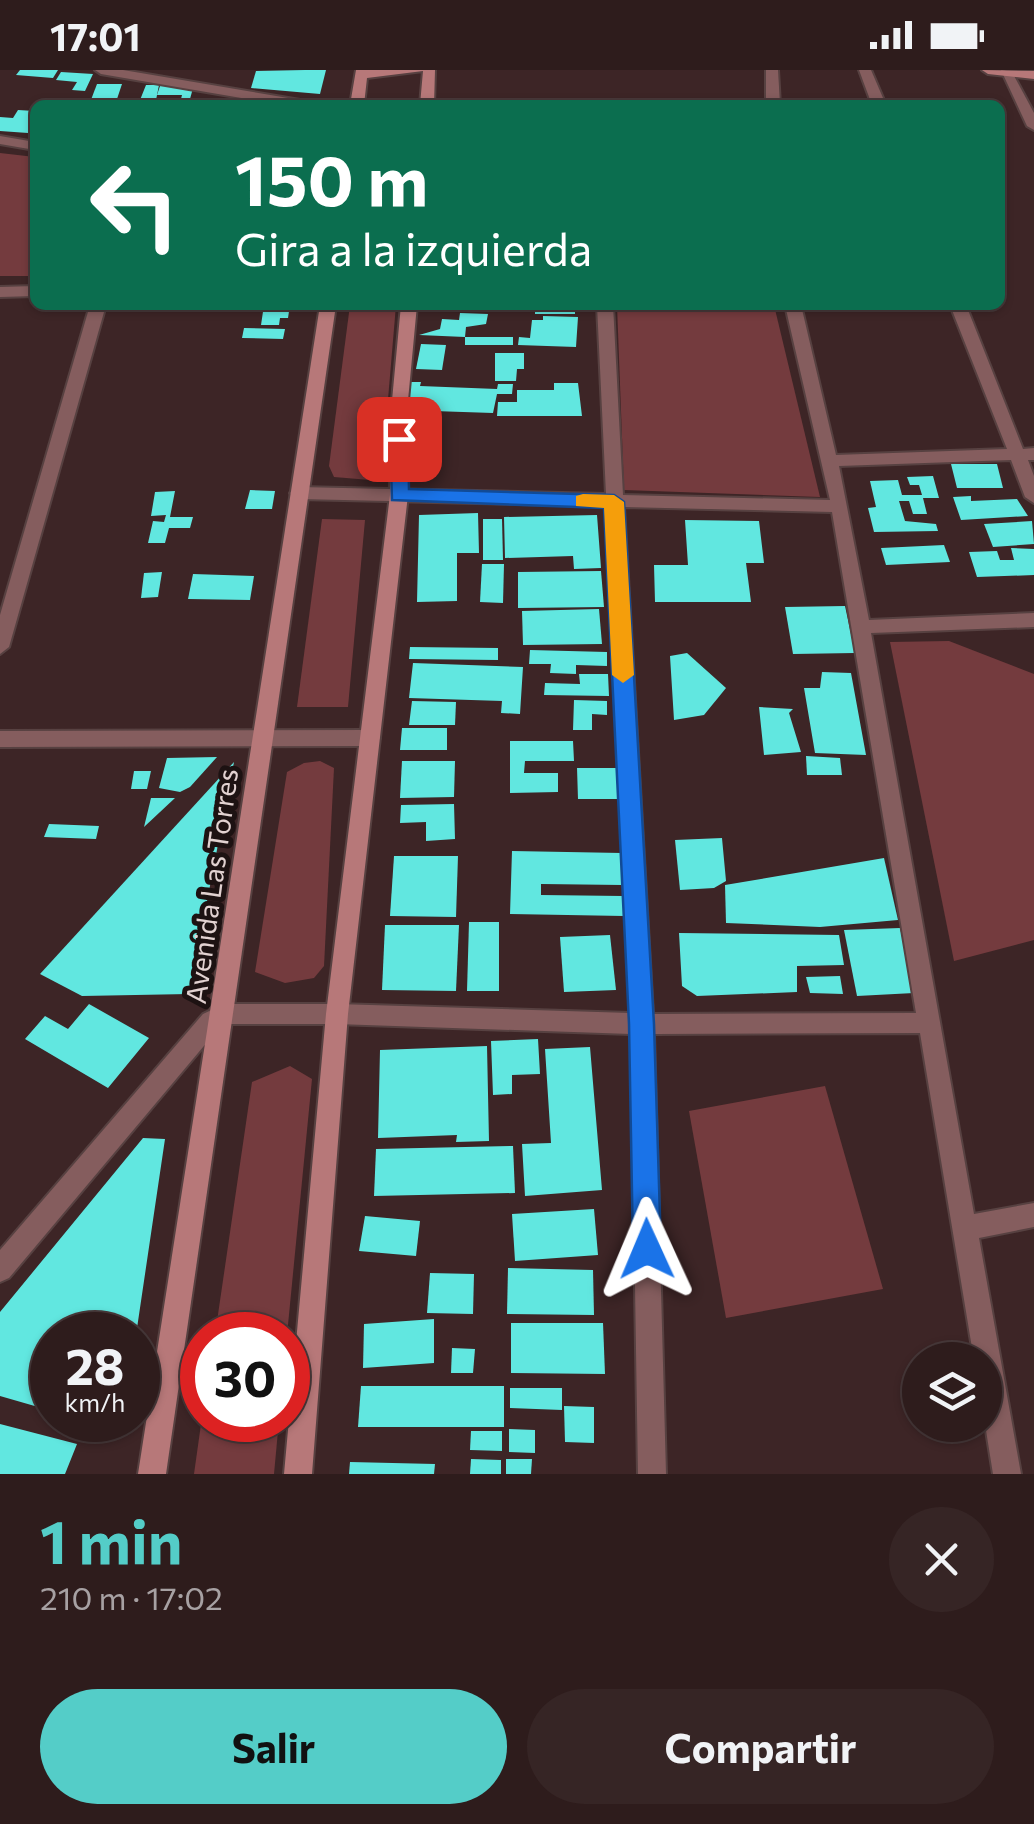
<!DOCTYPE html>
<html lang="es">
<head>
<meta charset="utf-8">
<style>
	:root { --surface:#2e1c1c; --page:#362525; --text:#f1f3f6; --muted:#a7a1a3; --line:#493a3b; --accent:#54cdc8 }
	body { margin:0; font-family:Commissioner,sans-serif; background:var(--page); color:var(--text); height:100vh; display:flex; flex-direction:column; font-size:38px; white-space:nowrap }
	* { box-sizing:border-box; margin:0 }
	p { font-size:32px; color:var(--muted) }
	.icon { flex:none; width:55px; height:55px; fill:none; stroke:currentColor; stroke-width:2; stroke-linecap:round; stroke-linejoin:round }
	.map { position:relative; height:1404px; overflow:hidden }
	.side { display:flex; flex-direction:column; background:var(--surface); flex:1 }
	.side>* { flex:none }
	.top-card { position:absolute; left:30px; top:30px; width:975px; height:210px; border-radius:15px; box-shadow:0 2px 8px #0004,0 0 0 2px var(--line); background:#0b6e4f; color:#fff; overflow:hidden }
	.fabs { position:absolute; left:902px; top:1272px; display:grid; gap:20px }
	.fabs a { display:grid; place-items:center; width:100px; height:100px; border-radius:50%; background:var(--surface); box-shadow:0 2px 8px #0004,0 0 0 2px var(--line); font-size:50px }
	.speed { position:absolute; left:30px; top:1242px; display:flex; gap:20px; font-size:50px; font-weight:700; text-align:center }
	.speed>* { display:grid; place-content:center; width:130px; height:130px; border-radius:50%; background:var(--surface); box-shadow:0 2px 8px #0004,0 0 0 2px var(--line); line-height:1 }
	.speed small { font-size:25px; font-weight:400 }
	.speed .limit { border:15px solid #d22; background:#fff; color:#111 }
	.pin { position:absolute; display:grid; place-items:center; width:85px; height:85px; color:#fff; margin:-42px; border-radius:20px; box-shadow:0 5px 15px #0006 }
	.me { position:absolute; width:110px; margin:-55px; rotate:359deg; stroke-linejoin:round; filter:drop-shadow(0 0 8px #0008) }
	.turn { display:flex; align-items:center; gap:35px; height:210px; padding:0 40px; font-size:45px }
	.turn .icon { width:130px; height:130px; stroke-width:2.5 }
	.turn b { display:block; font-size:70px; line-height:85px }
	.round { display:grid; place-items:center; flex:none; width:105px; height:105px; border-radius:52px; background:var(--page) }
	.summary { display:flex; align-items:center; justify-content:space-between; height:170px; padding:0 40px }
	h1 { font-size:60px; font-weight:700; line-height:75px; color:var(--accent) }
	.primary-button { display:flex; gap:20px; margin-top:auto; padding:20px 40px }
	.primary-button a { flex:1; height:115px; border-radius:60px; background:var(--accent); color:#111; font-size:40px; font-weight:700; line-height:115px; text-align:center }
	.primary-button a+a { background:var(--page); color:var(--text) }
	.status { display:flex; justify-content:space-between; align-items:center; height:70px; padding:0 50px; background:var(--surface); direction:ltr }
	.status svg { height:28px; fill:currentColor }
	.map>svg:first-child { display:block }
	.green { fill:#743b3e }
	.building { fill:#61e7e0 }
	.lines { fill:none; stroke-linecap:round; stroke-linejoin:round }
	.street-casing { stroke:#574141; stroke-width:4 }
	.secondary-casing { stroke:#574141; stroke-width:4 }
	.street { fill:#855d5e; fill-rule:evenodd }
	.secondary { fill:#b77879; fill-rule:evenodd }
	.route { fill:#1a73e8; stroke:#114b97; stroke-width:2.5 }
	.slow { fill:#f59e0b }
	.labels { text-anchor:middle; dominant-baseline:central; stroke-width:10; stroke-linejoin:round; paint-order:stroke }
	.street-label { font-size:28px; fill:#e2d2d1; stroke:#1d1212 }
</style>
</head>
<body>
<div class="status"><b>17:01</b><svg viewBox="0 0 49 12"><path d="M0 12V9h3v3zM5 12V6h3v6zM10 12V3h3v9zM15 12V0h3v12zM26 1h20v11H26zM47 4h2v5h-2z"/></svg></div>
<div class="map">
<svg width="1034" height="1404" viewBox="0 0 1034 1404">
	<rect width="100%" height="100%" fill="#3d2526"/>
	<!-- green -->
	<g class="green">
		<polygon points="0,83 35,87 35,206 0,206"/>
		<polygon points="350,235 396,235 382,400 370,410 334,407 329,396"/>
		<polygon points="617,235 774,235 820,427 624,420"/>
		<polygon points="322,449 365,450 348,637 297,637"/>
		<polygon points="949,571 1034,604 1034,870 954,891 890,572"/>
		<polygon points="320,691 334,698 324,896 314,908 285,913 255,902 287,702 304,693"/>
		<polygon points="290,996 312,1009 287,1265 215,1265 252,1012"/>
		<polygon points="825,1016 883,1219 726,1248 689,1041"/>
		<polygon points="202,1347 279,1350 274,1404 194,1404"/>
	</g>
	<!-- building -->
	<g class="building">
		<polygon points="20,0 58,0 53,8 16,5"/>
		<polygon points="305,0 326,0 320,24 251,18 256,1"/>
		<polygon points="61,2 93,4 85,21 72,20 77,12 56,10"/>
		<polygon points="97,14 122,14 115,35 89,35"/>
		<polygon points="146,15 159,15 155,35 138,35"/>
		<polygon points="160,16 186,16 193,18 190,29 181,29 182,25 157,25"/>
		<polygon points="18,40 35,41 35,52 28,63 0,61 0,47 13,48"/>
		<polygon points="264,235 290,235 288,248 280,248 279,255 261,255"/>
		<rect x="535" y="235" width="40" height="9"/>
		<polygon points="460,243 488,244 486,254 466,257 465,267 419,265 440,259 442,249 459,250"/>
		<polygon points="543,246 578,247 576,277 518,275 519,267 530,268 532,250 543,250"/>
		<polygon points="244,258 285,259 283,269 242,268"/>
		<rect x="465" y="267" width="48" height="8"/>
		<polygon points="421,274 446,275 442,300 416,299"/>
		<polygon points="495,283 524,283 524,299 517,299 516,311 495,311"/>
		<polygon points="407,312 421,312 420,316 497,319 498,314 513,314 512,324 497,324 493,343 403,340"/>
		<polygon points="554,313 578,313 582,346 497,346 498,332 517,332 517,320 554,320"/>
		<polygon points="951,394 997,394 1003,418 957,418"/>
		<polygon points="933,406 939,428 923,428 927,444 913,444 909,431 899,431 905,451 936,454 938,461 874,462 868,438 876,437 870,411 898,410 902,425 922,425 919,415 910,415 907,407"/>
		<polygon points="250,420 275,421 272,439 245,439"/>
		<polygon points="175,421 170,447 193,447 190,458 169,458 165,473 148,473 153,451 164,452 166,445 151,446 155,422"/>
		<polygon points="971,426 971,431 1017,429 1028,446 961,450 953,427"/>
		<polygon points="478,443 479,483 457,483 457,531 417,532 419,445"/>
		<polygon points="597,445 601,498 574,499 573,486 505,488 504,447"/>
		<polygon points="483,449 502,449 503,490 483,490"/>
		<polygon points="685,450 759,451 764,493 746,493 751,532 655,532 654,495 688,495"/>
		<polygon points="1032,451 1034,474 993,477 984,454"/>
		<polygon points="944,475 950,492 886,495 881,478"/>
		<polygon points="1011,478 1034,479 1034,505 977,507 969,482 997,481 1000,490 1014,490"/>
		<polygon points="482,494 504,494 503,533 480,532"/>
		<polygon points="601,501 604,537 518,538 518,502"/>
		<polygon points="162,502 158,527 141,528 144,503"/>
		<polygon points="193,504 254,506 250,530 188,529"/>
		<polygon points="845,536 855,583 793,584 785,537"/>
		<polygon points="599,539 602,574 523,575 522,541"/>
		<polygon points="410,577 498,578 498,590 409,589"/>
		<polygon points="530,580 607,582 607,596 576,595 576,604 550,603 551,594 529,594"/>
		<polygon points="687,583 726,618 704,645 674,650 670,586"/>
		<polygon points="413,593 523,597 520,644 501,643 502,631 409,628"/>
		<polygon points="822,602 851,603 866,685 815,683 804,618 820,618"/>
		<polygon points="579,604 608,604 609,626 544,625 545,613 580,614"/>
		<polygon points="574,630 607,631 607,645 592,644 592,660 573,660"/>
		<polygon points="412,631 456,632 455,655 409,655"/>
		<polygon points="759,637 793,639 789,643 801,682 764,685"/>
		<polygon points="402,658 447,658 447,680 400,680"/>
		<polygon points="510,671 573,671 574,691 525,691 524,703 558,703 558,722 510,723"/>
		<polygon points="806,686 840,688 842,705 807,705"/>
		<polygon points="217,687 190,717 180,722 159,718 167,688"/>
		<polygon points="402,691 455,691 454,727 400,728"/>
		<polygon points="234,692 189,924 82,926 40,904"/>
		<polygon points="577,698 616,698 618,729 578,729"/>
		<polygon points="134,701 151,701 147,719 131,719"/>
		<polygon points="151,728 175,728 144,757"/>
		<polygon points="454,734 455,769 426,771 426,752 400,753 401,735"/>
		<polygon points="49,754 99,756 96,769 44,767"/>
		<polygon points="722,768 726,811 714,818 680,820 675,770"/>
		<polygon points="512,781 622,783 622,815 541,814 541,825 623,826 624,846 510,844"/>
		<polygon points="394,786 458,786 456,847 390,846"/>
		<polygon points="884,788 898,850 820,857 726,853 725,815"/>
		<polygon points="469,852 499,852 499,921 467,921"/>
		<polygon points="385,855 459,855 456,921 382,920"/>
		<polygon points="900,858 914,923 857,926 844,860"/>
		<polygon points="679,863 839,865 844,895 797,896 797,922 697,926 682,916"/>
		<polygon points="610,865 616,920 564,922 560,867"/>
		<polygon points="840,906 843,924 810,923 806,907"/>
		<polygon points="89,934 149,968 108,1018 25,969 45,946 68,959"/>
		<polygon points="538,969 540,1004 512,1005 512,1024 493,1025 491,971"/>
		<polygon points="487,976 489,1071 456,1072 457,1065 378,1068 380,980"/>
		<polygon points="590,977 602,1120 525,1126 522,1074 551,1073 545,979"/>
		<polygon points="143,1068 165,1069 136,1265 52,1265 52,1341 0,1326 0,1242"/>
		<polygon points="513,1076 515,1123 374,1126 376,1079"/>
		<polygon points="594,1139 598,1185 515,1191 512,1144"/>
		<polygon points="365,1146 420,1151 416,1186 359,1181"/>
		<polygon points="508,1198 593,1200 594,1245 507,1244"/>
		<polygon points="430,1203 474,1204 473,1244 427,1243"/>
		<polygon points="434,1249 434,1293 363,1298 364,1254"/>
		<polygon points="511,1253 603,1253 605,1304 511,1303"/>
		<polygon points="452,1278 475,1279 473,1303 451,1303"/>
		<polygon points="361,1316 504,1316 504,1357 358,1357"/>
		<polygon points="510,1318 562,1318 562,1340 510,1338"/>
		<polygon points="564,1336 594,1337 594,1373 565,1372"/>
		<polygon points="0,1354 77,1374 65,1404 0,1404"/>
		<polygon points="509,1359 535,1360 535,1383 509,1382"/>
		<polygon points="471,1361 502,1361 502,1381 470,1380"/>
		<polygon points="471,1389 501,1390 501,1404 470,1404"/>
		<polygon points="506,1389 532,1389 531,1404 506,1404"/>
		<polygon points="350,1392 435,1394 434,1404 349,1404"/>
	</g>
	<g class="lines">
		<defs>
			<g id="street">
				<polygon points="95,0 123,0 306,31 313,35 283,35 101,4"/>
				<polygon points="766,0 778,0 780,35 766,35"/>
				<polygon points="859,0 871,0 886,35 872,35"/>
				<polygon points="1001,0 1012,2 1034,43 1034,60 1027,56"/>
				<polygon points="0,66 35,72 35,80 0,74"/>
				<polygon points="35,216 35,226 0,227 0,217"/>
				<polygon points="90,235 106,235 9,577 0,584 0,545"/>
				<path d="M 597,235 L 613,235 L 623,425 L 830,430 L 785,235 L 801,235 L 836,385 L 1007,379 L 950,235 L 966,235 L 1023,379 L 1034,378 L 1034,390 L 1028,390 L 1034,406 L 1034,433 L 1025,427 L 1011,390 L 839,396 L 869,550 L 1034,543 L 1034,557 L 871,563 L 974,1144 L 1034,1133 L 1034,1157 L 979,1168 L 1021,1404 L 993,1404 L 985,1354 L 985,1290 L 974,1290 L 920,963 L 654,964 L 666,1404 L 638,1404 L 631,964 L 337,954 L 227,954 L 219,958 L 9,1208 L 0,1212 L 0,1180 L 203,944 L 224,934 L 337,934 L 630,943 L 607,436 L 299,429 L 290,423 L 299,417 L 606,424 ZM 624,437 L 832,442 L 916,943 L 653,944 Z"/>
				<polygon points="370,660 377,663 380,668 377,673 370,676 0,677 0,661"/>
			</g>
			<g id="secondary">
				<polygon points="356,0 435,0 434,35 420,35 423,1 367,8 364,35 350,35"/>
				<polygon points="982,0 1034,1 1034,9 988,4"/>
				<polygon points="320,235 336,235 166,1404 138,1404"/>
				<polygon points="401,235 417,235 407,341 408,425 348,944 312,1404 284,1404 326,944 390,425 391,341"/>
			</g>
		</defs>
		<!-- street casing -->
		<use href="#street" class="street-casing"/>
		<!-- secondary casing -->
		<use href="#secondary" class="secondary-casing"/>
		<!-- street -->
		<use href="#street" class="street"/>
		<!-- secondary -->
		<use href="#secondary" class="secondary"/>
	</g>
	<!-- route -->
	<polygon class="route" points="399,363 408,369 409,419 614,425 624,432 654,954 661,1179 657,1189 647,1193 637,1189 633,1179 629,954 604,438 392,430 390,369"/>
	<!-- slow -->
	<polygon class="slow" points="583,424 614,425 624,432 634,605 623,613 612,605 604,438 576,436 576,426"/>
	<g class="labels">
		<!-- street labels -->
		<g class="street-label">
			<text transform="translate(211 816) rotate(-82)">Avenida Las Torres</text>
		</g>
	</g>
</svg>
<div class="fabs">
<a><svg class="icon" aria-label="layers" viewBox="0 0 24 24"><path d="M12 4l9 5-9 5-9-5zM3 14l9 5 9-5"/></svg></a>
</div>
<div class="speed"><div>28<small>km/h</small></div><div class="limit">30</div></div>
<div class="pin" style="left:399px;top:369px;background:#d93025"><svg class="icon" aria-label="arrive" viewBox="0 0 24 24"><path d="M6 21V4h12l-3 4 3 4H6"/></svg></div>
<svg class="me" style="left:647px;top:1179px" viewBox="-20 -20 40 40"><path d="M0-17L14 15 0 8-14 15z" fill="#1a73e8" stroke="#fff" stroke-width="4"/></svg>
<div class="top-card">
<div class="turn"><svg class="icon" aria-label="left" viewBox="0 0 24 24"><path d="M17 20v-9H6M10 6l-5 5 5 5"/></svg><div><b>150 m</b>Gira a la izquierda</div></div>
</div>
</div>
<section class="side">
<div class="summary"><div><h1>1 min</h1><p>210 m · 17:02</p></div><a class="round"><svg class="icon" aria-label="close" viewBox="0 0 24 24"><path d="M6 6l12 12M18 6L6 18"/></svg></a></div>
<div class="primary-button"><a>Salir</a><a>Compartir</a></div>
</section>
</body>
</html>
